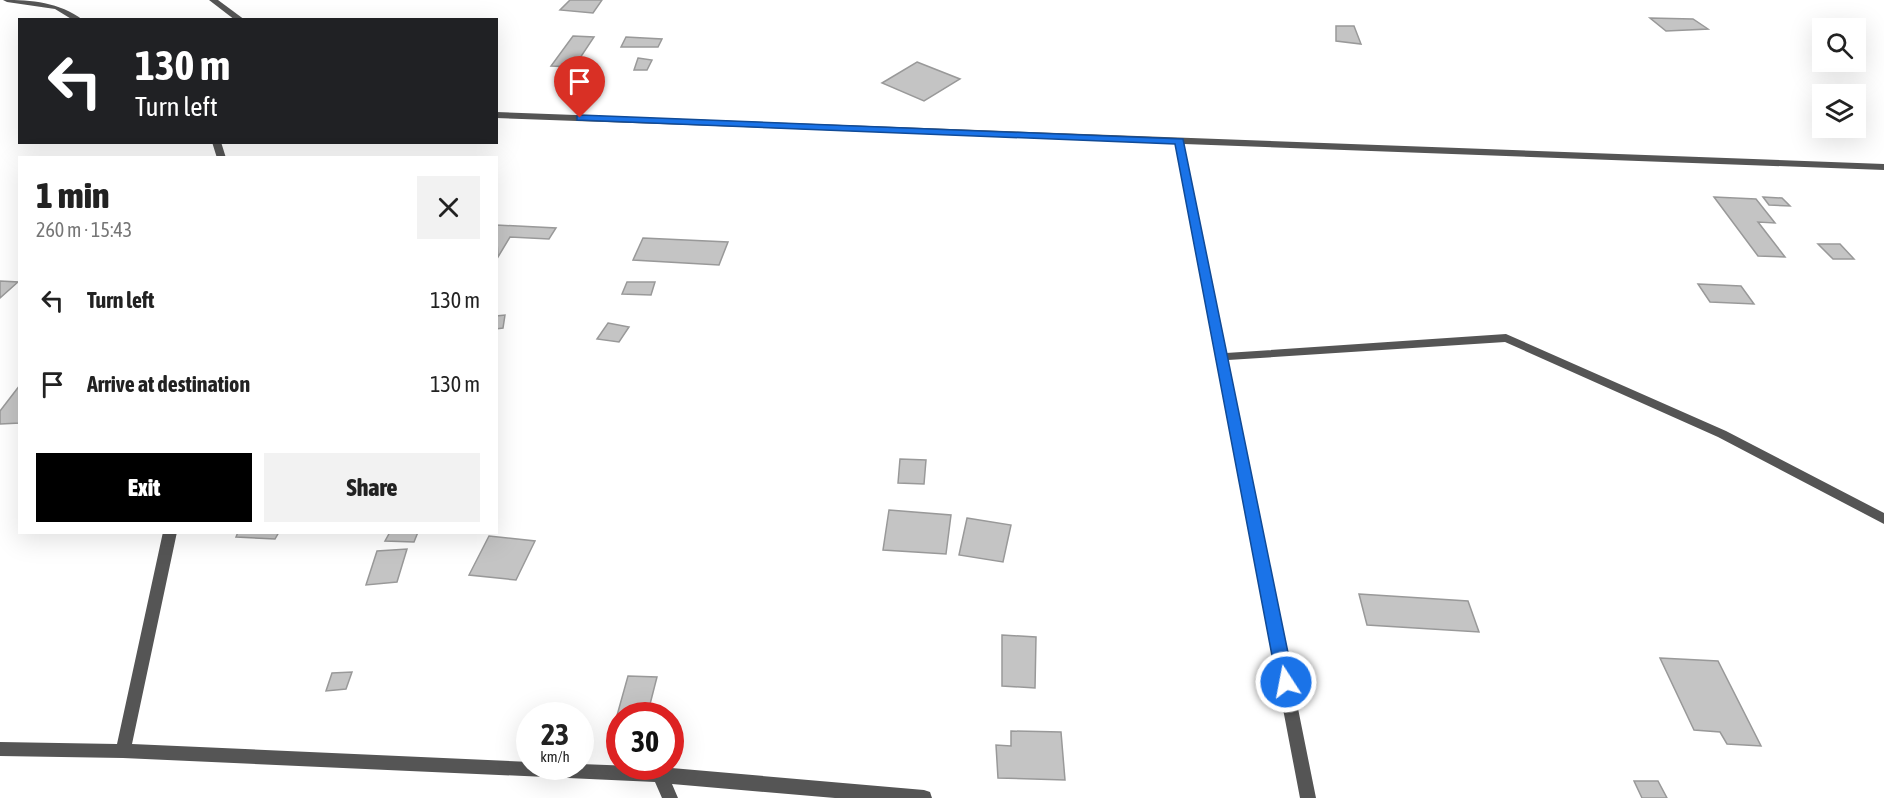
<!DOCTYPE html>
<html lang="en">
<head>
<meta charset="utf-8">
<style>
	:root { --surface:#fff; --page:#f2f2f2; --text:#222; --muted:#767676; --accent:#000 }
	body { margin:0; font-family:"Asap Condensed",sans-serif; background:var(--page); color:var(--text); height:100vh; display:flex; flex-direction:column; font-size:22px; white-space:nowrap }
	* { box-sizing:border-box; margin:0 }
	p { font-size:20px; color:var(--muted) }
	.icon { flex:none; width:33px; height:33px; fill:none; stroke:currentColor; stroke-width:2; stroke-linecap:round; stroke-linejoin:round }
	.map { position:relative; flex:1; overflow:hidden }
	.panel { position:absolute; left:18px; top:156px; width:480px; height:378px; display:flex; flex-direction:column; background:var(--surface); border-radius:0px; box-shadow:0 6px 24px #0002 }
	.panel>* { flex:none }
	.banner { position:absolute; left:18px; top:18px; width:480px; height:126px; border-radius:0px; box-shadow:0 6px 24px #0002; background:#202124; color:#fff; overflow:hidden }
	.fabs { position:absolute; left:1812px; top:18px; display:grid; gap:12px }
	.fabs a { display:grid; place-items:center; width:54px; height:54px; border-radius:0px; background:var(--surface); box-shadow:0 6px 24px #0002; font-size:30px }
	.speed { position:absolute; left:516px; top:702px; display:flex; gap:12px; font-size:30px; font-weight:700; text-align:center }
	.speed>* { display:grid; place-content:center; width:78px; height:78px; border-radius:50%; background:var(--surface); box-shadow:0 6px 24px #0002; line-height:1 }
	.speed small { font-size:15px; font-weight:400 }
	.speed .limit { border:9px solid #d22; background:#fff; color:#111 }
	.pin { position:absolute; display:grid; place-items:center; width:51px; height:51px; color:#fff; margin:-62px -26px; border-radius:50% 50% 50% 0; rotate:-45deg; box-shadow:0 0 6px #0007 }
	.pin .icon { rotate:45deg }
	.me { position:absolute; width:66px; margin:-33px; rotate:349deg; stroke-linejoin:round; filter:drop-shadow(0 0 4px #0008) }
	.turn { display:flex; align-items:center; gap:21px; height:126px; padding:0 18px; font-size:27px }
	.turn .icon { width:78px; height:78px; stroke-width:2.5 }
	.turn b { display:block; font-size:42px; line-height:51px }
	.round { display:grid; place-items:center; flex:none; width:63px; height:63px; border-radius:0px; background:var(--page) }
	.headline { display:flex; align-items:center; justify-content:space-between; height:102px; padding:0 18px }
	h1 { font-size:36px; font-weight:800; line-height:45px }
	.cta { display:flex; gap:12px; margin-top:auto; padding:12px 18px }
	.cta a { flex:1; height:69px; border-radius:0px; background:var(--accent); color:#fff; font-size:24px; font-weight:800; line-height:69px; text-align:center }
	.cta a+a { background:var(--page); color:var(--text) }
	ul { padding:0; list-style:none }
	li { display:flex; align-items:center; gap:18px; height:84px; padding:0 18px }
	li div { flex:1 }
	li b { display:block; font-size:22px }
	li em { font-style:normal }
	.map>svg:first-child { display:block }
	.building { fill:#c4c4c4; stroke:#999; stroke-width:1.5 }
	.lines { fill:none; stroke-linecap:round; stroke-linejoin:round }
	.street { fill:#555; fill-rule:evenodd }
	.route { fill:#1a73e8; stroke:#114b97; stroke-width:1.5 }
</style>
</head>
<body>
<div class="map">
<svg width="1884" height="798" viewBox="0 0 1884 798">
	<rect width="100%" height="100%" fill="#fff"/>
	<!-- building -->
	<g class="building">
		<polygon points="570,0 602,0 593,13 560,10"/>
		<polygon points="1650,18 1693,19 1708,29 1666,31"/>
		<polygon points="1336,26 1354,26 1361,44 1336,41"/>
		<polygon points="573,36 594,37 574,67 551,66"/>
		<polygon points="626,37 662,39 658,47 621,47"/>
		<polygon points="638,58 652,60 647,70 634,70"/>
		<polygon points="917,62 960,79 924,101 882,83"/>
		<polygon points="1714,197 1756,199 1775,223 1758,222 1785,257 1758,256"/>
		<polygon points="1763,197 1782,198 1790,206 1769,205"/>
		<polygon points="496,225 556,228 549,239 510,237 498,257"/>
		<polygon points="643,238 728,242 719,265 633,260"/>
		<polygon points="1818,244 1840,244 1854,259 1833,259"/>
		<polygon points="0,281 18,282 0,298"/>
		<polygon points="627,282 655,282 651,295 622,294"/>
		<polygon points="1698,284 1741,286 1754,304 1710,302"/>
		<polygon points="505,315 503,328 496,329 496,316"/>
		<polygon points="608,323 629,327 619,342 597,339"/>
		<polygon points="20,385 20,423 0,424 0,411"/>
		<polygon points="900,459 926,460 924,484 898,483"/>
		<polygon points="889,510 951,515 946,554 883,550"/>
		<polygon points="967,518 1011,525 1003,562 959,555"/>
		<polygon points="238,532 279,532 275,539 236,537"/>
		<polygon points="390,532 418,532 414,542 385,541"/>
		<polygon points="489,536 535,541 516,580 469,575"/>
		<polygon points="407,549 397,582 366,585 377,551"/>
		<polygon points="1359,594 1468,601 1479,632 1367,625"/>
		<polygon points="1002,635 1036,637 1035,688 1002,686"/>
		<polygon points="1660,658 1718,661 1761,746 1727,744 1720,732 1694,730"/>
		<polygon points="352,672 346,689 326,691 332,673"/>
		<polygon points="628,676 657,677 647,716 620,716 620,719 616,719"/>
		<polygon points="1011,731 1061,732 1065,780 998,778 996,745 1011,746"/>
		<polygon points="1634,781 1658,781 1667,798 1642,798"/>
	</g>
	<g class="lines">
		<!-- street -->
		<g class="street">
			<path d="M 3,0 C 32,0 59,2 83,20 L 73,20 L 55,9 L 7,2 Z"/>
			<polygon points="209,0 218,0 245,20 235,20"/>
			<polygon points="496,112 1884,164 1884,170 1184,144 1226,353 1506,334 1726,431 1884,513 1884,524 1718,437 1505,342 1228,360 1316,798 1300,798 1175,143 496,118"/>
			<polygon points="212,142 221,142 226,158 217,158"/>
			<polygon points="163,532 177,532 132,744 530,762 530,766 580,766 580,764 660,767 924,790 930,792 932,798 835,798 672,784 678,798 662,798 655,782 123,758 0,756 0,742 117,744"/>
		</g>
	</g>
	<!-- route -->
	<polygon class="route" points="580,115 1183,139 1294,682 1292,687 1286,690 1280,687 1277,682 1175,144 577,120 577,116"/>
</svg>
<div class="fabs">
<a><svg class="icon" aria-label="search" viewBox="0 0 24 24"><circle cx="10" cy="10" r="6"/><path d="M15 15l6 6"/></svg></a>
<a><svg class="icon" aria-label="layers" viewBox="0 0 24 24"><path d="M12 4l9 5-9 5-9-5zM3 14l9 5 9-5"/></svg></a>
</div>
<div class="speed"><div>23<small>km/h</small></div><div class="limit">30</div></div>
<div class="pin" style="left:580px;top:118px;background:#d93025"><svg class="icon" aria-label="arrive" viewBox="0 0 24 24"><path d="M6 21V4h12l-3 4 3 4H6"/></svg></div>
<svg class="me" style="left:1286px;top:682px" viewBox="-20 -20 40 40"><circle r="17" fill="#1a73e8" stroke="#fff" stroke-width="3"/><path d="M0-11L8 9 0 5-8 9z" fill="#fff"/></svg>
<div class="banner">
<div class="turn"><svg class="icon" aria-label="left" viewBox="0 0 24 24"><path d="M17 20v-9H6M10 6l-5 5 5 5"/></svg><div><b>130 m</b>Turn left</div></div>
</div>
<section class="panel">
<div class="headline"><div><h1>1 min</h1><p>260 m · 15:43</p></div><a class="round"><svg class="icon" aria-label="close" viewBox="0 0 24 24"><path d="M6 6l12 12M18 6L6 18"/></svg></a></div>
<ul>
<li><svg class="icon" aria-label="left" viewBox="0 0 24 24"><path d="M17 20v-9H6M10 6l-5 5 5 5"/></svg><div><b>Turn left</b></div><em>130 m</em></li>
<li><svg class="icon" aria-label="arrive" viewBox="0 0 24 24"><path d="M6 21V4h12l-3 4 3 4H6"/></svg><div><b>Arrive at destination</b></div><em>130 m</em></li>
</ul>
<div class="cta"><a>Exit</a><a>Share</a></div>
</section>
</div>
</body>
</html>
